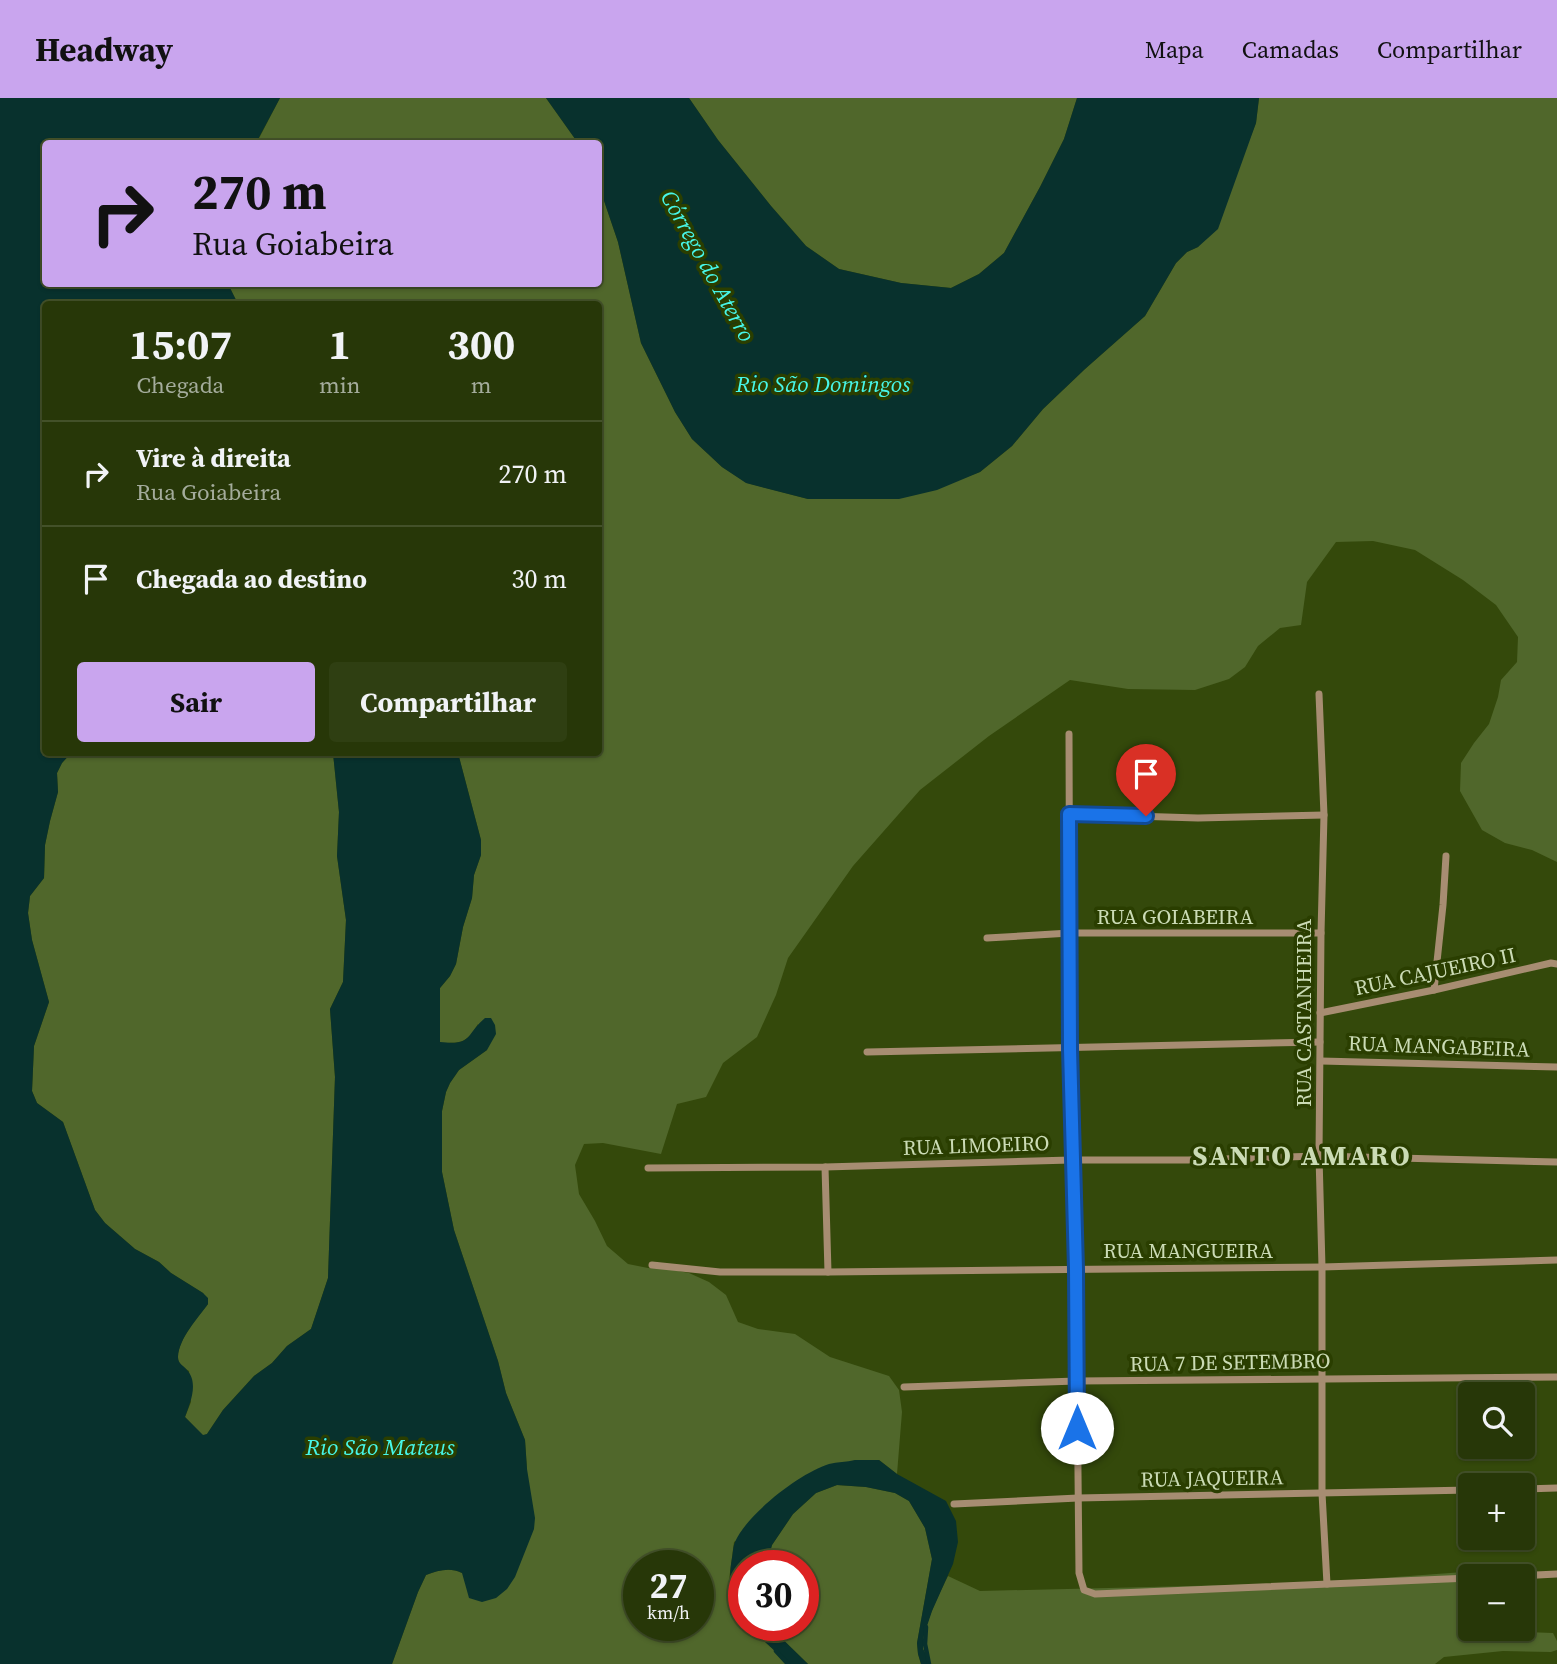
<!DOCTYPE html>
<html lang="pt">
<head>
<meta charset="utf-8">
<style>
	:root { --surface:#273708; --page:#2f3f12; --text:#f1f3f6; --muted:#a4ac9c; --line:#435129; --accent:#c9a5ee }
	body { margin:0; font-family:"Source Serif 4",serif; background:var(--page); color:var(--text); height:100vh; display:flex; flex-direction:column; font-size:26px; white-space:nowrap }
	* { box-sizing:border-box; margin:0 }
	p { font-size:23px; color:var(--muted) }
	.icon { flex:none; width:38px; height:38px; fill:none; stroke:currentColor; stroke-width:2; stroke-linecap:round; stroke-linejoin:round }
	.map { position:relative; flex:1; overflow:hidden }
	.side { position:absolute; left:42px; top:203px; width:560px; height:455px; display:flex; flex-direction:column; background:var(--surface); border-radius:7px; box-shadow:0 2px 5px #0004,0 0 0 2px var(--line) }
	.side>* { flex:none }
	.hud { position:absolute; left:42px; top:42px; width:560px; height:147px; border-radius:7px; box-shadow:0 2px 5px #0004,0 0 0 2px var(--line); background:#c9a5ee; color:#111; overflow:hidden }
	.fabs { position:absolute; left:1458px; top:1284px; display:grid; gap:14px }
	.fabs a { display:grid; place-items:center; width:77px; height:77px; border-radius:7px; background:var(--surface); box-shadow:0 2px 5px #0004,0 0 0 2px var(--line); font-size:35px }
	.speed { position:absolute; left:623px; top:1452px; display:flex; gap:14px; font-size:35px; font-weight:700; text-align:center }
	.speed>* { display:grid; place-content:center; width:91px; height:91px; border-radius:50%; background:var(--surface); box-shadow:0 2px 5px #0004,0 0 0 2px var(--line); line-height:1 }
	.speed small { font-size:18px; font-weight:400 }
	.speed .limit { border:10px solid #d22; background:#fff; color:#111 }
	.pin { position:absolute; display:grid; place-items:center; width:60px; height:60px; color:#fff; margin:-72px -30px; border-radius:50% 50% 50% 0; rotate:-45deg; box-shadow:0 0 7px #0007 }
	.pin .icon { rotate:45deg }
	.me { position:absolute; width:77px; margin:-38px; rotate:0deg; stroke-linejoin:round; filter:drop-shadow(0 0 5px #0008) }
	.turn { display:flex; align-items:center; gap:24px; height:147px; padding:0 35px; font-size:32px }
	.turn .icon { width:91px; height:91px; stroke-width:2.5 }
	.turn b { display:block; font-size:49px; line-height:60px }
	.eta { display:flex; justify-content:space-evenly; align-items:center; height:119px; text-align:center }
	.eta b { font-size:42px; font-weight:700; line-height:49px }
	.button { display:flex; gap:14px; margin-top:auto; padding:14px 35px }
	.button a { flex:1; height:80px; border-radius:7px; background:var(--accent); color:#111; font-size:28px; font-weight:700; line-height:80px; text-align:center }
	.button a+a { background:var(--page); color:var(--text) }
	ul { padding:0; list-style:none }
	li { display:flex; align-items:center; gap:21px; height:105px; padding:0 35px; border-top:2px solid var(--line) }
	li div { flex:1 }
	li b { display:block; font-size:26px }
	li em { font-style:normal }
	header { display:flex; align-items:center; gap:42px; box-sizing:border-box; height:98px; padding:0 35px; background:var(--accent); color:#111 }
	header strong { font-size:33px }
	nav { display:flex; gap:38px; margin-inline-start:auto; font-size:24px }
	.map>svg:first-child { display:block }
	.green { fill:#50672b; fill-rule:evenodd }
	.water { fill:#08312d }
	.lines { fill:none; stroke-linecap:round; stroke-linejoin:round }
	.stream { stroke:#08312d; stroke-width:4.5 }
	.minor { stroke:#a78d72; stroke-width:7 }
	.route-casing { stroke:#114b97; stroke-width:18 }
	.route { stroke:#1a73e8; stroke-width:12 }
	.labels { text-anchor:middle; dominant-baseline:central; stroke-width:7; stroke-linejoin:round; paint-order:stroke }
	.street-label { font-size:21px; fill:#cbdbb5; stroke:#2a3e00 }
	.water-label { font-size:23px; font-style:italic; fill:#47f6e8; stroke:#2a3e00 }
	.district-label { font-size:28px; font-weight:bold; letter-spacing:2px; fill:#cbdbb5; stroke:#2a3e00 }
</style>
</head>
<body>
<header>
<strong>Headway</strong>
<nav><a>Mapa</a><a>Camadas</a><a>Compartilhar</a></nav>
</header>
<div class="map">
<svg width="1557" height="1566" viewBox="0 0 1557 1566">
	<rect width="100%" height="100%" fill="#34490b"/>
	<!-- green -->
	<g class="green">
		<polygon points="280,0 546,0 578,45 256,46"/>
		<polygon points="689,0 1077,0 1064,41 1040,89 1004,155 979,176 951,190 901,185 839,171 806,148 771,108 718,42"/>
		<path d="M 1259,0 L 1557,0 L 1557,764 L 1532,752 L 1505,745 L 1482,732 L 1460,693 L 1461,665 L 1474,645 L 1489,626 L 1498,599 L 1501,582 L 1517,564 L 1518,539 L 1496,507 L 1463,482 L 1415,452 L 1373,443 L 1336,444 L 1307,484 L 1301,527 L 1280,530 L 1258,548 L 1245,569 L 1229,581 L 1195,592 L 1128,591 L 1070,582 L 989,638 L 920,692 L 853,768 L 788,860 L 776,897 L 757,939 L 723,965 L 706,999 L 677,1006 L 661,1056 L 603,1045 L 584,1046 L 575,1067 L 579,1096 L 595,1123 L 607,1148 L 628,1166 L 648,1170 L 668,1171 L 689,1175 L 709,1184 L 726,1197 L 738,1224 L 758,1231 L 795,1236 L 830,1259 L 889,1278 L 899,1292 L 902,1314 L 897,1376 L 879,1362 L 855,1362 L 734,1444 L 729,1482 L 738,1507 L 744,1515 L 744,1528 L 753,1528 L 763,1542 L 789,1566 L 392,1566 L 418,1494 L 426,1477 C 438,1472 450,1469 462,1475 L 527,1371 L 525,1342 L 506,1295 L 498,1263 L 454,1132 L 442,1074 L 442,1013 L 446,994 L 450,985 L 459,972 L 487,952 L 478,926 C 467,945 462,945 440,945 L 440,890 L 450,878 L 456,866 L 463,829 L 472,800 L 474,777 L 481,757 L 481,742 L 458,655 L 598,654 L 598,206 L 238,206 L 228,186 L 598,186 L 599,88 L 618,144 L 641,245 L 675,314 L 692,341 L 722,369 L 747,385 L 808,401 L 958,382 L 980,374 L 1012,348 L 1043,311 L 1085,271 L 1145,218 L 1176,165 L 1187,154 L 1198,149 L 1244,55 L 1256,25 ZM 639,1468 L 698,1468 L 698,1528 L 639,1528 Z"/>
		<path d="M 71,655 L 333,655 L 339,714 L 337,758 L 346,822 L 343,884 L 330,911 L 335,979 L 328,1180 L 311,1231 L 287,1248 L 272,1265 L 254,1278 L 223,1312 L 207,1336 L 203,1338 L 185,1319 L 191,1304 L 189,1273 C 184,1270 178,1266 178,1260 C 177,1243 198,1219 208,1206 L 203,1195 L 171,1175 L 159,1164 L 135,1151 L 105,1125 L 95,1112 L 63,1024 L 37,1005 L 32,993 L 34,948 L 49,904 L 32,842 L 28,815 L 30,798 L 44,780 L 45,747 L 50,723 L 58,694 L 57,675 L 62,665 Z"/>
		<polygon points="837,1387 866,1389 895,1395 909,1403 925,1430 932,1461 917,1545 918,1556 921,1566 808,1566 769,1528 803,1528 803,1468 766,1468 772,1447 793,1416 816,1395"/>
		<path d="M 1518,1470 L 1518,1479 L 1470,1479 L 1470,1531 L 1520,1531 L 1525,1534 L 1553,1535 L 1557,1543 L 1557,1552 L 1551,1554 L 1503,1553 L 1444,1559 L 1435,1566 L 931,1566 C 929,1562 925,1556 923,1551 C 919,1537 941,1492 948,1478 L 980,1493 L 1314,1485 Z"/>
	</g>
	<!-- water -->
	<g class="water">
		<path d="M 0,0 L 280,0 L 256,45 L 46,46 L 46,186 L 228,186 L 238,206 L 46,206 L 46,654 L 71,655 L 62,665 L 57,675 L 58,694 L 50,723 L 45,747 L 44,780 L 30,798 L 28,815 L 32,842 L 49,904 L 34,948 L 32,993 L 37,1005 L 63,1024 L 95,1112 L 105,1125 L 135,1151 L 159,1164 L 171,1175 L 203,1195 L 208,1200 L 208,1206 C 198,1220 179,1240 178,1259 C 178,1266 183,1267 187,1272 C 199,1285 190,1305 185,1319 L 203,1337 L 207,1336 L 223,1312 L 254,1278 L 272,1265 L 287,1248 L 311,1231 L 328,1180 L 335,979 L 330,911 L 343,884 L 346,822 L 337,758 L 339,714 L 333,655 L 458,655 L 481,742 L 481,757 L 474,777 L 472,800 L 463,829 L 456,866 L 450,878 L 440,890 L 440,944 C 473,948 465,937 485,920 L 491,920 L 495,927 L 496,936 L 487,952 L 459,972 L 450,985 L 446,994 L 442,1013 L 442,1074 L 454,1132 L 498,1263 L 506,1295 L 525,1342 L 527,1371 L 535,1420 L 534,1431 L 515,1479 L 507,1491 L 496,1500 L 482,1504 L 469,1500 L 462,1475 C 451,1469 438,1472 426,1477 L 418,1494 L 392,1566 L 0,1566 Z"/>
		<polygon points="546,0 689,0 718,42 771,108 806,148 839,171 901,185 951,190 979,176 1004,155 1040,89 1064,41 1077,0 1259,0 1256,25 1218,131 1198,149 1187,154 1176,165 1145,218 1085,271 1043,311 1012,348 980,374 937,392 899,401 808,401 746,385 722,369 692,341 675,314 641,245 618,144 599,88 598,46 578,45"/>
		<path d="M 855,1362 L 879,1362 L 897,1376 L 946,1403 L 956,1423 L 958,1444 L 953,1466 L 932,1513 L 923,1540 L 923,1551 L 931,1566 L 921,1566 L 918,1556 L 917,1545 L 932,1461 L 925,1430 L 909,1403 L 895,1395 L 866,1389 L 837,1387 L 816,1395 L 793,1416 L 772,1447 L 766,1468 L 744,1468 L 744,1515 C 730,1496 728,1482 732,1460 C 733,1455 733,1448 735,1444 C 747,1416 800,1375 829,1366 C 837,1364 847,1364 855,1362 Z"/>
		<polygon points="753,1528 769,1528 808,1566 789,1566 763,1542"/>
	</g>
	<g class="lines">
		<!-- stream -->
		<g class="stream">
			<polyline points="926,1529 925,1546 929,1566"/>
			<polyline points="776,1553 788,1566"/>
		</g>
		<!-- minor -->
		<g class="minor">
			<polyline points="1319,596 1324,717 1321,835 1319,1058 1322,1169 1322,1395 1327,1486"/>
			<polyline points="1069,636 1070,951 1071,1062 1076,1171 1079,1475 1084,1492 1095,1496 1470,1480"/>
			<polyline points="1069,716 1198,720 1324,717"/>
			<polyline points="987,840 1070,835 1321,835"/>
			<polyline points="1434,892 1443,807 1446,758"/>
			<polyline points="1320,915 1434,892 1551,865 1557,866"/>
			<polyline points="867,954 1320,944"/>
			<polyline points="1321,963 1557,969"/>
			<polyline points="825,1069 828,1174"/>
			<polyline points="648,1070 825,1069 1071,1062 1188,1062 1319,1058 1557,1064"/>
			<polyline points="652,1167 720,1174 828,1174 1322,1169 1557,1162"/>
			<polyline points="904,1289 1077,1283 1557,1279"/>
			<polyline points="1522,1391 1557,1390"/>
			<polyline points="954,1406 1078,1400 1470,1392"/>
			<polyline points="1496,1479 1557,1476"/>
		</g>
	</g>
	<g class="lines">
		<defs>
			<polyline id="route" points="1077,1330 1076,1171 1070,951 1069,716 1146,718"/>
		</defs>
		<!-- route casing -->
		<use href="#route" class="route-casing"/>
		<!-- route -->
		<use href="#route" class="route"/>
	</g>
	<g class="labels">
		<!-- street labels -->
		<g class="street-label">
			<text x="1175" y="818">RUA GOIABEIRA</text>
			<text transform="translate(1435 873) rotate(-12)">RUA CAJUEIRO II</text>
			<text transform="translate(1303 915) rotate(-90)">RUA CASTANHEIRA</text>
			<text transform="translate(1439 948) rotate(2)">RUA MANGABEIRA</text>
			<text transform="translate(976 1047) rotate(-2)">RUA LIMOEIRO</text>
			<text x="1188" y="1152">RUA MANGUEIRA</text>
			<text transform="translate(1230 1264) rotate(-1)">RUA 7 DE SETEMBRO</text>
			<text transform="translate(1212 1380) rotate(-1)">RUA JAQUEIRA</text>
		</g>
		<!-- water labels -->
		<g class="water-label">
			<text transform="translate(708 168) rotate(61)">Córrego do Aterro</text>
			<text x="823" y="286">Rio São Domingos</text>
			<text x="380" y="1349">Rio São Mateus</text>
		</g>
		<!-- district labels -->
		<g class="district-label">
			<text x="1302" y="1057">SANTO AMARO</text>
		</g>
	</g>
</svg>
<div class="fabs">
<a><svg class="icon" aria-label="search" viewBox="0 0 24 24"><circle cx="10" cy="10" r="6"/><path d="M15 15l6 6"/></svg></a>
<a>+</a>
<a>−</a>
</div>
<div class="speed"><div>27<small>km/h</small></div><div class="limit">30</div></div>
<div class="pin" style="left:1146px;top:718px;background:#d93025"><svg class="icon" aria-label="arrive" viewBox="0 0 24 24"><path d="M6 21V4h12l-3 4 3 4H6"/></svg></div>
<svg class="me" style="left:1077px;top:1330px" viewBox="-20 -20 40 40"><circle r="19" fill="#fff"/><path d="M0-13L10 11 0 6-10 11z" fill="#1a73e8"/></svg>
<div class="hud">
<div class="turn"><svg class="icon" aria-label="right" viewBox="0 0 24 24"><path d="M7 20v-9h11M14 6l5 5-5 5"/></svg><div><b>270 m</b>Rua Goiabeira</div></div>
</div>
<section class="side">
<div class="eta">
<div><b>15:07</b><p>Chegada</p></div>
<div><b>1</b><p>min</p></div>
<div><b>300</b><p>m</p></div>
</div>
<ul>
<li><svg class="icon" aria-label="right" viewBox="0 0 24 24"><path d="M7 20v-9h11M14 6l5 5-5 5"/></svg><div><b>Vire à direita</b><p>Rua Goiabeira</p></div><em>270 m</em></li>
<li><svg class="icon" aria-label="arrive" viewBox="0 0 24 24"><path d="M6 21V4h12l-3 4 3 4H6"/></svg><div><b>Chegada ao destino</b></div><em>30 m</em></li>
</ul>
<div class="button"><a>Sair</a><a>Compartilhar</a></div>
</section>
</div>
</body>
</html>
